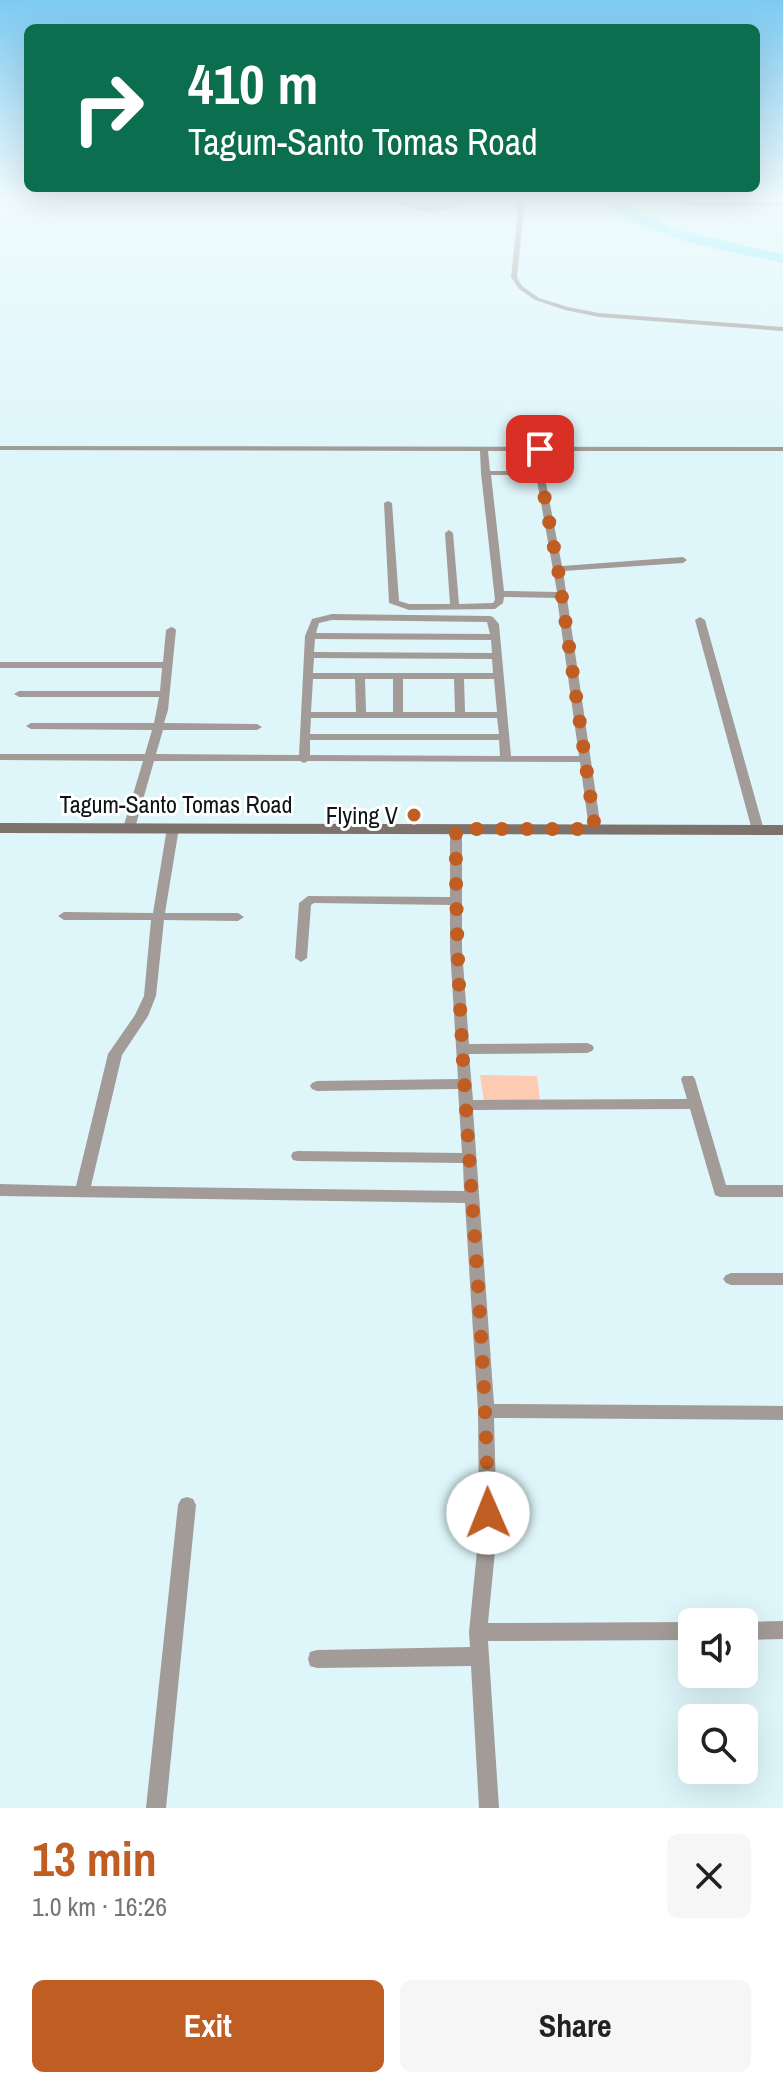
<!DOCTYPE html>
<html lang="en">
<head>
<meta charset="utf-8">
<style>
	:root { --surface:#fff; --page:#f6f6f6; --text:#222; --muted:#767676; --accent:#c05d23 }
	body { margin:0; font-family:"Archivo Narrow",sans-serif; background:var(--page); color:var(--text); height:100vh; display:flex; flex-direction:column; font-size:30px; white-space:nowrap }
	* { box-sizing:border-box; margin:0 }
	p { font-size:26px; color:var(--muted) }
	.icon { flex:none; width:44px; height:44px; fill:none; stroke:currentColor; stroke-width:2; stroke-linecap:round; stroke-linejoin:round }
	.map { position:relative; height:1808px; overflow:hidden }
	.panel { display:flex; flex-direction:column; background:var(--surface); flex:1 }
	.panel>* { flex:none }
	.hud { position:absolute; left:24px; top:24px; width:736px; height:168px; border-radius:12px; box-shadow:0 8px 32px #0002; background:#0b6e4f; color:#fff; overflow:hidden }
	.fabs { position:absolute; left:678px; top:1608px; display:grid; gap:16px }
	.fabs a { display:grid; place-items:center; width:80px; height:80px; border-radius:12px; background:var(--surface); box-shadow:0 8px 32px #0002; font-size:40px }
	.pin { position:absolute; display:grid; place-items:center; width:68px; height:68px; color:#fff; margin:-34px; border-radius:16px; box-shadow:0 4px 12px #0006 }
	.me { position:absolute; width:88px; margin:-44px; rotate:359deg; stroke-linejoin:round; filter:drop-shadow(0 0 6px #0008) }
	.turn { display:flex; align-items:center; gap:28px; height:168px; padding:0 32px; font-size:36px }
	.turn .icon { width:104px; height:104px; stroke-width:2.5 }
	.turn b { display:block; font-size:56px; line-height:68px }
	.round { display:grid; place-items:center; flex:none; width:84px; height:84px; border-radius:12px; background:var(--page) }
	.headline { display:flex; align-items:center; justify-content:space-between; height:136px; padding:0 32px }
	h1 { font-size:48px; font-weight:700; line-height:60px; color:var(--accent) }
	.button { display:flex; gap:16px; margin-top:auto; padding:16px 32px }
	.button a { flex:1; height:92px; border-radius:12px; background:var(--accent); color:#fff; font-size:32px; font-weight:700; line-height:92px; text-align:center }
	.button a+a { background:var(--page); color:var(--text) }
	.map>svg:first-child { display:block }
	.green { fill:#fdcab2 }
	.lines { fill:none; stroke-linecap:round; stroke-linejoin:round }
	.river { fill:#7debff; fill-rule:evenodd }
	.minor { fill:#a39b97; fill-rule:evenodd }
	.secondary { fill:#7e726c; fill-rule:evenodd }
	.route { stroke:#c05d23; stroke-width:14; stroke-dasharray:0 25.2 }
	.poi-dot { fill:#c05d23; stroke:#fff; stroke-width:3 }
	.labels { text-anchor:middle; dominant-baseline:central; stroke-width:6; stroke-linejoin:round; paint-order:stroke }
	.street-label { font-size:24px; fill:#0d1517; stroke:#fff }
	.poi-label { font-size:24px; fill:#0d1517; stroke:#fff; text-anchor:end }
</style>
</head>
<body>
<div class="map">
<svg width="783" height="1808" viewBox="0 0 783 1808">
	<rect width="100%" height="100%" fill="#def6fa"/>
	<!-- green -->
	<polygon class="green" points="480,1075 537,1076 540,1101 484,1102"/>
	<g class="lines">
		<!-- river -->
		<path class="river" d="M 600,197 L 612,197 L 671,228 L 783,255 L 783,263 C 723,249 646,241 600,197 Z"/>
		<!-- minor -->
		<g class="minor">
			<path d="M 391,197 C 400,198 402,202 410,204 C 425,210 443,208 457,202 L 457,197 L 463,197 L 463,203 C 441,215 410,214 391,197 Z"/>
			<polygon points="515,197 521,197 524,210 517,277 522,286 539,298 568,307 599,313 783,327 783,331 599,317 565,310 535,300 518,288 511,277 518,210"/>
			<polygon points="683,199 693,202 783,202 783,206 693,206 681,202"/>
			<path d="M 0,446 L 783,447 L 783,451 L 544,451 L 544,473 L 562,566 L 683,557 L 687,560 L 683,563 L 563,571 L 601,829 L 599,831 L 591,831 L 589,829 L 580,762 L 308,761 L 304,763 L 300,761 L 154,761 L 135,828 L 129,831 L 123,828 L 143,761 L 0,760 L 0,754 L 145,754 L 152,730 L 31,729 L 26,726 L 31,723 L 154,723 L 159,697 L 19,697 L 14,694 L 19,691 L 160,691 L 162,668 L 0,668 L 0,662 L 163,662 L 166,630 L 171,627 L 174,628 L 176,630 L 168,710 L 164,723 L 257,724 L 262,727 L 257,730 L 163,730 L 156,754 L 299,755 L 305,636 L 312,619 L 332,614 L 490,616 L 493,617 L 499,624 L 511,756 L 579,756 L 557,598 L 504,597 L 503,603 L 495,609 L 409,610 L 389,603 L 384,503 L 388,501 L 392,503 L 399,601 L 409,604 L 450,604 L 445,533 L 449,530 L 453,533 L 459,604 L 493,603 L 495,600 L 481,473 L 480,451 L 0,450 ZM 488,451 L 536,451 L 536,471 L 490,471 ZM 491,475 L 536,475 L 557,592 L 504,591 ZM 332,620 L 487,622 L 490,634 L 316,633 L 319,623 ZM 315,639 L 491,640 L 492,653 L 314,652 ZM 314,658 L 492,659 L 493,673 L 313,673 ZM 313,679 L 355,679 L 356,712 L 311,712 ZM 365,679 L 393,679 L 393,712 L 366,712 ZM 403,679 L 454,679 L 455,712 L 403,712 ZM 464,679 L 494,679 L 497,712 L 465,712 ZM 311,718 L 497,718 L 499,734 L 310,734 ZM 310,740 L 499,740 L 500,756 L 310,755 Z"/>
			<polygon points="700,617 705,620 764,830 762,832 754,832 752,830 695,620"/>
			<polygon points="173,825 179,828 165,913 238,913 244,917 238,921 164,920 156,996 148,1016 122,1055 91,1186 464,1191 463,1163 298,1161 293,1160 291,1156 293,1152 298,1151 462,1153 458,1089 317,1091 312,1089 310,1086 312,1083 317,1081 458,1079 450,949 450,905 314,903 311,905 307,958 301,962 295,958 299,903 308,896 450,897 450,829 456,826 462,829 462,949 469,1044 587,1043 592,1045 594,1048 592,1051 587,1053 469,1054 473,1100 687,1099 681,1079 683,1076 693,1076 695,1079 726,1185 783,1185 783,1197 720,1197 715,1195 690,1109 473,1110 494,1404 783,1406 783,1420 494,1418 497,1531 488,1623 692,1622 692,1640 488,1641 499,1808 479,1808 471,1666 317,1668 310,1666 308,1659 310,1652 317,1650 470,1647 469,1632 479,1531 478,1411 465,1203 0,1196 0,1184 76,1186 108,1054 135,1015 144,996 151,920 64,920 58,916 64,912 153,913 167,828"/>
			<polygon points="731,1273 783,1273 783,1285 731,1285 726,1283 723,1279 726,1275"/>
			<polygon points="187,1497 193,1499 196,1505 166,1808 146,1808 178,1505 181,1499"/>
			<polygon points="783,1621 783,1639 744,1640 744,1622"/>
		</g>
		<!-- secondary -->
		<polygon class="secondary" points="0,823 783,825 783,835 0,833"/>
	</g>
	<!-- sky -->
	<linearGradient id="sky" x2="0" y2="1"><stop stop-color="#7dcaf1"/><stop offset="0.44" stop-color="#f0fbfd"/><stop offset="1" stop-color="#f0fbfd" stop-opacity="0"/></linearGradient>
	<rect width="783" height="450" fill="url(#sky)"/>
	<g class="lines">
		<!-- route -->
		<path class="route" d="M 488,1513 C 485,1284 454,1057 456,829 L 595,829 L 558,569 L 540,473 L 540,449"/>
	</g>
	<!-- markers -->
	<circle class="poi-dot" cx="414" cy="815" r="8"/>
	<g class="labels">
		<!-- street labels -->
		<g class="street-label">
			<text x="176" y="804">Tagum-Santo Tomas Road</text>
		</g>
		<!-- poi labels -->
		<g class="poi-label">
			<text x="398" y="815">Flying V</text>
		</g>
	</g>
</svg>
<div class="fabs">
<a><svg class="icon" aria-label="sound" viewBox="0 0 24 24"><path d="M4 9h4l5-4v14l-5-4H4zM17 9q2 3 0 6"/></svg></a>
<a><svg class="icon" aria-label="search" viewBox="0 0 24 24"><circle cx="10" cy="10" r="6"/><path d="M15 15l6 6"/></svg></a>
</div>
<div class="pin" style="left:540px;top:449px;background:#d93025"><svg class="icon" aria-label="arrive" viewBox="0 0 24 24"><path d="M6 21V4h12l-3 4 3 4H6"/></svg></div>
<svg class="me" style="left:488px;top:1513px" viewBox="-20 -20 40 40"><circle r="19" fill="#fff"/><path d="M0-13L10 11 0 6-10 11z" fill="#c05d23"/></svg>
<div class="hud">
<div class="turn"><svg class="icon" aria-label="right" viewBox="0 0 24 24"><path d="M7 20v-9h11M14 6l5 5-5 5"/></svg><div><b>410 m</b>Tagum-Santo Tomas Road</div></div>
</div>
</div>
<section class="panel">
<div class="headline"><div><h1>13 min</h1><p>1.0 km · 16:26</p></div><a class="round"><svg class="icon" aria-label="close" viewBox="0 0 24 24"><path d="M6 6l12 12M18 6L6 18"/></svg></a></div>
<div class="button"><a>Exit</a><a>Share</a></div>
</section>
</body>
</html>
